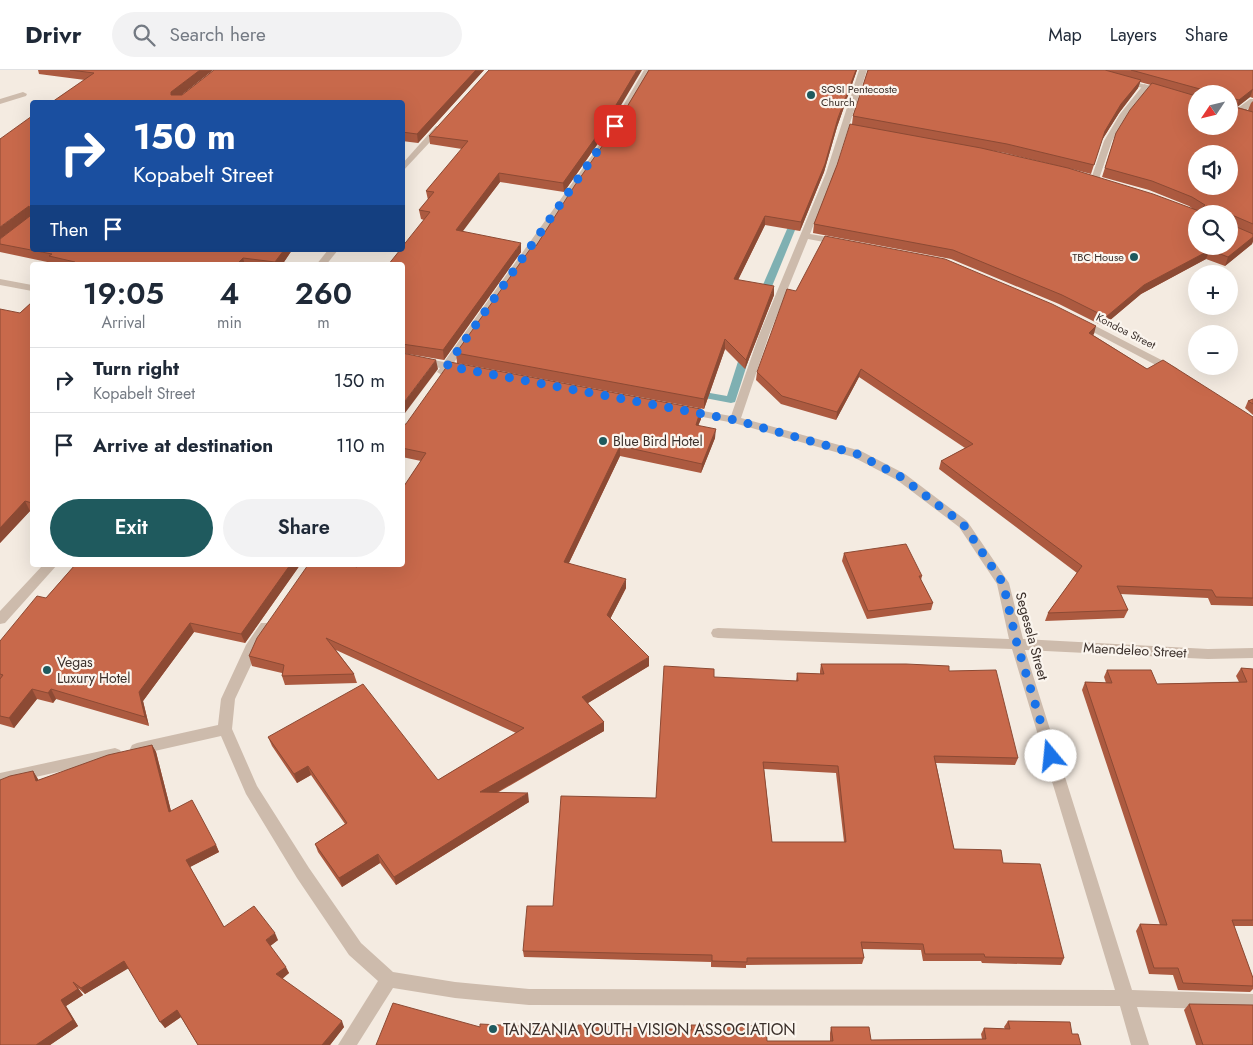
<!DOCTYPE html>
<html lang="en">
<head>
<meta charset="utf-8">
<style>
	:root { --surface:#fff; --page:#f2f2f3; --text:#1f2937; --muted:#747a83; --line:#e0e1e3; --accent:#1f5a5e }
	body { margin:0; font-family:Jost,sans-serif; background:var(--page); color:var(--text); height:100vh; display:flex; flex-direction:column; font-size:19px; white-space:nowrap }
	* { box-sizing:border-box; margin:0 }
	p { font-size:16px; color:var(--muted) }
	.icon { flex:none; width:28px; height:28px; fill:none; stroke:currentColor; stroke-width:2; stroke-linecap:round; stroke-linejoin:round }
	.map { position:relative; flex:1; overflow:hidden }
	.panel { position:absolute; left:30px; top:192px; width:375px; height:305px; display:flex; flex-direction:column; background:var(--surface); border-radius:5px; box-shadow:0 5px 20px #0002 }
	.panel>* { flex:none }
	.banner { position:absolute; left:30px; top:30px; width:375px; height:152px; border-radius:5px; box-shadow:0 5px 20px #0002; background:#1a4fa0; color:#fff; overflow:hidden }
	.needle { width:32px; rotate:235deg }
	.fabs { position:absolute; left:1188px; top:15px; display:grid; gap:10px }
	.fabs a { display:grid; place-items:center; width:50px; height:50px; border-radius:50%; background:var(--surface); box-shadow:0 5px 20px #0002; font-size:25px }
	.pin { position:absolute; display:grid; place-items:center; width:42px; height:42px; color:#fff; margin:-21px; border-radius:10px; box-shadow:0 2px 8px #0006 }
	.me { position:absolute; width:55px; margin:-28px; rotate:343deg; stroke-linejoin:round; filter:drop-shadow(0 0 4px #0008) }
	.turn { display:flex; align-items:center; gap:18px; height:105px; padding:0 20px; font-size:22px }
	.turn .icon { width:65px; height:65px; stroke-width:2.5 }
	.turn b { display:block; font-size:35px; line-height:42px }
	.then { display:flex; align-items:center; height:48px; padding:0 20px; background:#0003; gap:10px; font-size:19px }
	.eta { display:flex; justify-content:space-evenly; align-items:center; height:85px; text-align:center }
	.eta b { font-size:30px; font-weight:600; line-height:35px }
	.button { display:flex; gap:10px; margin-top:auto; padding:10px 20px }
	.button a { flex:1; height:58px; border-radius:30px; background:var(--accent); color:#fff; font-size:20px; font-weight:600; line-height:58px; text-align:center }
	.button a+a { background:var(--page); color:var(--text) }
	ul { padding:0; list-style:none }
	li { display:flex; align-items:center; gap:15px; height:65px; padding:0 20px; border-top:1px solid var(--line) }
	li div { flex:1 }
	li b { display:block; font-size:19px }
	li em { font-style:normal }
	header { display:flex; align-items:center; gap:30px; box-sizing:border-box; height:70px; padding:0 25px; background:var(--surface); border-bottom:1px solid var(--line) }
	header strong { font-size:24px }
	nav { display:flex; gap:28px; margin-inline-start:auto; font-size:18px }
	.search { width:350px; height:45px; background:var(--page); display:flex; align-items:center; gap:12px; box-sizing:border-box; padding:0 18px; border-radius:28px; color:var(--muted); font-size:19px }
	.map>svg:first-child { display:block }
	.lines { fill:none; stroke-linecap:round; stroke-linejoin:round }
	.stream { fill:#7fb0b2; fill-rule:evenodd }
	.lane { fill:#cdbbac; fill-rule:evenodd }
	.street { fill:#cdbbac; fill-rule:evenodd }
	.wall { fill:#ac5a40; fill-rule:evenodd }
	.shaded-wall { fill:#8c4a34 }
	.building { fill:#c8694b; stroke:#8c4a34; fill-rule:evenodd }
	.route { stroke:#1a73e8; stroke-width:9; stroke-dasharray:0 16.2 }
	.poi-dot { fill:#1f5a5e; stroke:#fbf5ee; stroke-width:2 }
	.labels { text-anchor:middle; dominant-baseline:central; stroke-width:4.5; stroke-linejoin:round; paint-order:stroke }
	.far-poi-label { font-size:11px; fill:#3b302b; stroke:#fbf5ee; text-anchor:start }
	.far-street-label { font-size:11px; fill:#3b302b; stroke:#fbf5ee }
	.poi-label { font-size:14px; fill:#3b302b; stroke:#fbf5ee; text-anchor:start }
	.street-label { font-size:14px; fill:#3b302b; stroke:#fbf5ee }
	.near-poi-label { font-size:16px; fill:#3b302b; stroke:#fbf5ee; text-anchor:start }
</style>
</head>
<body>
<header>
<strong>Drivr</strong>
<div class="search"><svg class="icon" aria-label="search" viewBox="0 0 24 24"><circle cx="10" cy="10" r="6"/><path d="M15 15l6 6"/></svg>Search here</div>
<nav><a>Map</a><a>Layers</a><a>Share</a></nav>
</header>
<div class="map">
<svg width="1253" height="975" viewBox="0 0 1253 975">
	<rect width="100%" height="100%" fill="#f4ebe1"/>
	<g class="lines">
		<!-- stream -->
		<g class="stream">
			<polygon points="798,140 802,143 766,231 764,233 758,233 756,231 794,143"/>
			<polygon points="747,276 752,279 735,332 731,333 689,325 688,323 693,320 727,326 742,279"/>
		</g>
		<!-- lane -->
		<g class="lane">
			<polygon points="1144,14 1151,16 1126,47 1112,71 1099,109 1092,111 1091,109 1104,71 1120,44"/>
			<polygon points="23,22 27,24 26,26 0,34 0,29"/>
		</g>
		<!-- street -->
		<g class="street">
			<polygon points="644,0 652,0 611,70 453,294 466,297 467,299 466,301 449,300 446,304 442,305 437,302 440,298 402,290 402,284 444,292 603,70"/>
			<polygon points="859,0 867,0 834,103 810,164 840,169 845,172 840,175 808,169 769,265 741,348 861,381 905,404 967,451 1009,513 1023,569 1208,579 1253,578 1253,588 1208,589 1025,580 1132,920 1253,924 1253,940 1137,937 1149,975 1131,975 1120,936 529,935 455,928 393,918 357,975 338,975 378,911 349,885 297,808 246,724 221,666 137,685 132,683 130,679 132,675 137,673 218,655 221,629 246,575 261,553 271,553 273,557 259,578 235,629 232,659 257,716 309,798 361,873 393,902 455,912 529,919 1115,920 1012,579 718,568 713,567 711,563 713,559 718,558 1009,569 997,514 959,457 897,410 853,387 734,353 682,343 681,341 686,338 731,346 759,265 826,103"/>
			<polygon points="1121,8 1196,29 1196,33 1121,12"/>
			<polygon points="1250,29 1253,29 1253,35 1240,45 1234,45 1234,41"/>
			<polygon points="436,56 443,58 402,102 402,94"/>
			<polygon points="328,180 338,180 326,195 316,195"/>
			<polygon points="0,209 32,215 32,221 0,215"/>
			<polygon points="1080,248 1177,298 1178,300 1173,303 1169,302 1076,253 1075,251"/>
			<polygon points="43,495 57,495 5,553 0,554 0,541"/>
			<polygon points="115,678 120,680 122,684 120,688 0,715 0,703"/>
		</g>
	</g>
	<!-- wall -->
	<g class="wall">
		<polygon points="38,0 213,0 181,25 182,25 214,0 484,0 418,73 402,71 402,32 52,32 85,10 39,4"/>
		<polygon points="649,0 857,0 837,57 824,102 800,161 765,155 738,210 774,225 745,299 725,279 704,339 457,293 456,283 536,176 612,62"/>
		<path d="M 868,0 L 1253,0 L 1253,28 L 1250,27 L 1237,37 L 1248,40 L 1251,33 L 1253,31 L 1253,171 L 1252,174 L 1225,196 L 1206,189 L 1141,224 L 1103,256 L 1059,234 L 951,189 L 813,163 L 814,154 L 837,95 L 852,54 L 853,46 ZM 1140,12 L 1151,15 L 1116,63 L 1102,107 L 1149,120 L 1189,136 L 1193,139 L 1068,98 L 1091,104 L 1102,70 L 1119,43 L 1138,18 ZM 1196,24 L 1229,24 L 1196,56 ZM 989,80 L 1005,83 L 1067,98 Z"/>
		<polygon points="32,46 32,180 292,180 282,195 53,195 52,193 0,182 0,169 13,159"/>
		<polygon points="429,66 601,69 564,122 500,112 462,161 521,182 444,290 402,283 402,195 424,150 421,149 419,140 428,130 426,121 462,79 430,74"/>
		<polygon points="32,232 32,442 30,441 0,473 20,243"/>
		<polygon points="1094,264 1093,265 1147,299 1253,347 1253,536 1211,535 1208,528 1120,524 1128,540 1124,548 1045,551 1048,543 1077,503 939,399 941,391 965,378 859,307 836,350 781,334 756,310 757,302"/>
		<polygon points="1253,329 1253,345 1245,338 1248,331"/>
		<polygon points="701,339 701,349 698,355 715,368 701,403 620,386 569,493 626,518 610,549 649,596 588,633 604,652 604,661 497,723 529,732 396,815 380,793 342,817 318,782 315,774 345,754 311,705 297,713 272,676 268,667 438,710 516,663 336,580 354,604 357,613 285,615 282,606 282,603 252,596 249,586 357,497 402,495 402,419 421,391 402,387 402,355"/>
		<polygon points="844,483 922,506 921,510 933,533 931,540 867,549 842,491"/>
		<polygon points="75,495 300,495 245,573 194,562 143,631 149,656 56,629 53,633 37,629 14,658 0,654 0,571 46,528"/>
		<path d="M 821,594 L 949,601 L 1018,688 L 1015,695 L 936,693 L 954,779 L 1003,793 L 1064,888 L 1061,895 L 982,893 L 981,891 L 923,891 L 921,880 L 862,879 L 864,888 L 862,894 L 746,895 L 746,898 L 711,897 L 711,892 L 524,887 L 523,881 L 553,836 L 656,728 L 796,611 L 797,603 L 820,604 L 820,601 ZM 764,699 L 836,703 L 844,772 L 772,772 Z"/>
		<polygon points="1241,598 1253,599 1253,856 1234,856 1253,908 1253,919 1250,922 1178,920 1173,905 1149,904 1136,861 1140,854 1160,855 1082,620 1085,612 1106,613 1104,607 1107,600 1157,614 1239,612 1236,606"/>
		<polygon points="152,675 156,682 171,741 216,775 219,782 190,797 224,857 278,870 270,876 289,903 282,908 344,957 330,975 198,975 181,947 165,958 128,898 85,924 78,918 83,925 66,936 78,956 50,975 33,701 38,710"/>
		<polygon points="1189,934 1253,975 1196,975 1184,940"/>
		<polygon points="1008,951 1072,964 1081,975 376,975 480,957 691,960 691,955 767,971 830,971 830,963 831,957 871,970 982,969 981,964 984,958 1005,959 1004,957"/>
	</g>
	<!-- shaded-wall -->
	<g class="shaded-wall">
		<polygon points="200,0 213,0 174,31 171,25 171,22"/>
		<polygon points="476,0 484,0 418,73 417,64"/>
		<polygon points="637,0 642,0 601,69 564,122 563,113"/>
		<polygon points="856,0 857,0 837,57 824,102 800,161 801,152"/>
		<polygon points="1141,10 1138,18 1119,43 1102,70 1091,104 1105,61 1121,34"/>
		<polygon points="1253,19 1250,27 1236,38 1239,30"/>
		<polygon points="499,103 500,112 457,169 456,160"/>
		<polygon points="29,136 32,145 0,169 0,157"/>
		<polygon points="765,146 765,155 734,218 734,209"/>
		<polygon points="1253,167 1253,171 1252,174 1225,196 1228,187"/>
		<polygon points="521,173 521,182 444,290 443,280"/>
		<polygon points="284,180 292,180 282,195 276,195 275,192"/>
		<polygon points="1210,180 1206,189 1141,224 1103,256 1106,247 1144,215"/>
		<polygon points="243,188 245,195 236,195"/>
		<polygon points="774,216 774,225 745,299 746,290"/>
		<polygon points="1096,256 1094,264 1086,270 1089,263"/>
		<polygon points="725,269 725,279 704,339 704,329"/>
		<polygon points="436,290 438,299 402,347 402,335"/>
		<polygon points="861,299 859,307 836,350 837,342"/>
		<polygon points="701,339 701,349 695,364 696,355"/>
		<polygon points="716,359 715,368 701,403 702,394"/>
		<polygon points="620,376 620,386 565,501 564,492"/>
		<polygon points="25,431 30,441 0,473 0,458"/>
		<polygon points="290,495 300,495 245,573 241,564"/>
		<polygon points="626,509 626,518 607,555 607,545"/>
		<polygon points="190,553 194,562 143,631 149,656 145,647 139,622"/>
		<polygon points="649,587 649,596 583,636 582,627"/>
		<polygon points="32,619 37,629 14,658 9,648"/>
		<polygon points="51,619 56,629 53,633 48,623"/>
		<polygon points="604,652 604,661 481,731 480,722"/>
		<polygon points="152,675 156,682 173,749 169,742"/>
		<polygon points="308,696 311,705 297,713 294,704"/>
		<polygon points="33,701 38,709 40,718 36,711"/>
		<polygon points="528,723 529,732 396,815 394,807"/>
		<polygon points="216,775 219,782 190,797 186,790"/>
		<polygon points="378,784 380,793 342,817 339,808"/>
		<polygon points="275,863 278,870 269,877 266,870"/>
		<polygon points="124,891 129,898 85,924 81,918"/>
		<polygon points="286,897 289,903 280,911 276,904"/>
		<polygon points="73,912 83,925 66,936 78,956 50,975 36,975 61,930"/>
		<polygon points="177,940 181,947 165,958 160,952"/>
		<polygon points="342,951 344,957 330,975 322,975"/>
	</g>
	<!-- building -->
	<g class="building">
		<polygon points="70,0 200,0 171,22 171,25 182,25 214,0 476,0 417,64 402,62 402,32 52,32 94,3"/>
		<polygon points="489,0 637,0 601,60 563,113 499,103 456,160 521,173 443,280 402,274 402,195 388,195 400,180 402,180 402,177 430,142 419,140 434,122 426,121 468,71 429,66"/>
		<polygon points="649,0 856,0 838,48 825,94 801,152 765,146 734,209 774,216 746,290 725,269 704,329 456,283 533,175 536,176 575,115 612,62"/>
		<polygon points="868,0 1105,0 1141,10 1121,34 1105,61 1094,95 1007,74 853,46"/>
		<path d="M 1131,0 L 1253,0 L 1253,19 L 1239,30 L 1231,28 L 1231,36 L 1253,42 L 1253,154 L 1232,145 L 1232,155 L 1253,164 L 1253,167 L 1228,187 L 1210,180 L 1144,215 L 1106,247 L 1062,225 L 953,180 L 814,154 L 837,95 L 850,54 L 981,78 L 1068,98 L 1153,124 L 1199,141 L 1205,135 L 1192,127 L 1152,111 L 1105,98 L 1116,63 L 1130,40 L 1152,13 L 1196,26 L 1196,56 L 1229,56 L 1229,24 L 1201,24 L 1200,19 ZM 1196,84 L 1229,84 L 1229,116 L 1196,116 ZM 1196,144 L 1229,144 L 1229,176 L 1196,176 Z"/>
		<polygon points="32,46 32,180 284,180 275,192 243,188 236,195 72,195 75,192 49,186 52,184 0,174 0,169 30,146 30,138 29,136 0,157 0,69"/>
		<polygon points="825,166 945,189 1052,234 1096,256 1089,263 1147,299 1163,290 1253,347 1253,528 1216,527 1212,520 1117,516 1128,540 1048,543 1082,496 941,391 973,374 861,299 837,342 782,326 757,302 787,219 796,221"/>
		<polygon points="32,232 32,433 25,431 0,458 0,239 20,243"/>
		<polygon points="402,283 436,290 402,335"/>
		<polygon points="450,292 701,339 696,355 716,359 702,394 620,376 564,492 626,509 607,545 649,587 582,627 604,652 480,722 528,723 394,807 378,784 339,808 315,774 347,753 308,696 294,704 268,667 363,614 438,710 524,658 326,568 354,604 282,606 284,595 249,586 257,568 308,495 350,495 357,497 358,495 402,495 402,425 404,422 402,422 402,419 426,383 402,378 402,355 406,354"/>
		<polygon points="1253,329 1253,334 1248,331"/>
		<polygon points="906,474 922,506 919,506 933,533 868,541 844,483"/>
		<polygon points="75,495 290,495 241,564 190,553 139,622 145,647 51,619 48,623 32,619 9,648 0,646 0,609 3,605 0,604 0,571 37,526 46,528"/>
		<path d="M 821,594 L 906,594 L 949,596 L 949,601 L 996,600 L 1018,688 L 934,686 L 954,779 L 1001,780 L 1003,793 L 1040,794 L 1064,888 L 985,887 L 984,884 L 925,884 L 923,874 L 861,872 L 864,888 L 747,888 L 747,892 L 712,891 L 712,885 L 523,881 L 527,836 L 553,836 L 561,726 L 656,728 L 664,596 L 714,599 L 714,607 L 798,611 L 797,603 L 824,604 ZM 763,692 L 838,696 L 846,772 L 772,772 Z"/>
		<polygon points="1241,598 1253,599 1253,850 1232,850 1253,908 1253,916 1183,913 1178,898 1154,898 1140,854 1167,855 1085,612 1112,613 1107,600 1151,600 1157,614 1247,612"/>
		<polygon points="152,675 169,742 192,730 216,775 186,790 224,857 254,836 275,863 266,870 286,897 276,904 342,951 322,975 198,975 177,940 160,952 124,891 81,918 73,912 78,919 61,930 73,950 36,975 0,975 0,710 10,706 33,701 36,711 108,685"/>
		<polygon points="393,933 480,957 480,954 578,959 578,955 692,960 691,955 766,956 767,971 833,971 831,957 869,957 871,970 986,969 984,958 1010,959 1008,951 1070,952 1072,964 1078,964 1081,975 376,975"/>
		<polygon points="1189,934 1253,935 1253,975 1203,975"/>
	</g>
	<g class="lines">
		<!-- route -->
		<polyline class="route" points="615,56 447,296 735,350 857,384 901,407 963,454 1003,513 1017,574 1051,686"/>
	</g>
	<!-- markers -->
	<g class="poi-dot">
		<circle cx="811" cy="25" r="5"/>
		<circle cx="1134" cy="187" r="5"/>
		<circle cx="603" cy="371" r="5"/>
		<circle cx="47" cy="600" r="5"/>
		<circle cx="493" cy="959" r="5"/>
	</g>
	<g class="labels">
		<!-- far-poi labels -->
		<g class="far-poi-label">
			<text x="821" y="19">SOSI Pentecoste<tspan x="821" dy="13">Church</tspan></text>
			<text x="1124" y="187" text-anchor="end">TBC House</text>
		</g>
		<!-- far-street labels -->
		<g class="far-street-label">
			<text transform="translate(1126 261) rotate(27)">Kondoa Street</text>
		</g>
		<!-- poi labels -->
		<g class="poi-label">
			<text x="613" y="371">Blue Bird Hotel</text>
			<text x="57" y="592">Vegas<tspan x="57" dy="16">Luxury Hotel</tspan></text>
		</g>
		<!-- street labels -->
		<g class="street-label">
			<text transform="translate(1032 566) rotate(75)">Segesela Street</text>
			<text transform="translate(1135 580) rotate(3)">Maendeleo Street</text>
		</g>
		<!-- near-poi labels -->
		<g class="near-poi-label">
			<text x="503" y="959">TANZANIA YOUTH VISION ASSOCIATION</text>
		</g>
	</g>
</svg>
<div class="fabs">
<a><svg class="needle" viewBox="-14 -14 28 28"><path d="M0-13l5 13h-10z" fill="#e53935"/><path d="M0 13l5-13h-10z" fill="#747a83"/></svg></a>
<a><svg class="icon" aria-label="sound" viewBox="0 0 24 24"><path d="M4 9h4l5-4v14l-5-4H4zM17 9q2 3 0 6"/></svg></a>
<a><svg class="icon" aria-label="search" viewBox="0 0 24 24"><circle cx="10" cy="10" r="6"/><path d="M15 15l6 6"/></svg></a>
<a>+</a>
<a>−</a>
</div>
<div class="pin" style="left:615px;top:56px;background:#d93025"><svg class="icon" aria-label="arrive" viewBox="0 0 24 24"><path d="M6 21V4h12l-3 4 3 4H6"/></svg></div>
<svg class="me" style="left:1051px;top:686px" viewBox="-20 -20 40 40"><circle r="19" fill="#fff"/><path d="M0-13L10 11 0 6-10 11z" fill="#1a73e8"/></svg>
<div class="banner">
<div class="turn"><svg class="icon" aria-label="right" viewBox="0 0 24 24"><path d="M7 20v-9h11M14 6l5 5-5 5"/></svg><div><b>150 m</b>Kopabelt Street</div></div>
<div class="then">Then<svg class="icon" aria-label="arrive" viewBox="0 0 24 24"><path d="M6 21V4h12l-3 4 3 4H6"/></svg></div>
</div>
<section class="panel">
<div class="eta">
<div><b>19:05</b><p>Arrival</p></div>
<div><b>4</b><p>min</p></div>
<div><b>260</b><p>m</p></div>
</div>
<ul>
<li><svg class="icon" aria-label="right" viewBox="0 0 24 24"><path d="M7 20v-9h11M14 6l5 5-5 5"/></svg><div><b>Turn right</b><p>Kopabelt Street</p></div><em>150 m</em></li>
<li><svg class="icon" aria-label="arrive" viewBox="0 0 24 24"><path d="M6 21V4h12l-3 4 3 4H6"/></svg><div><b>Arrive at destination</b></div><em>110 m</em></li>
</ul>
<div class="button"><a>Exit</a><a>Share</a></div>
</section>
</div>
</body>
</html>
